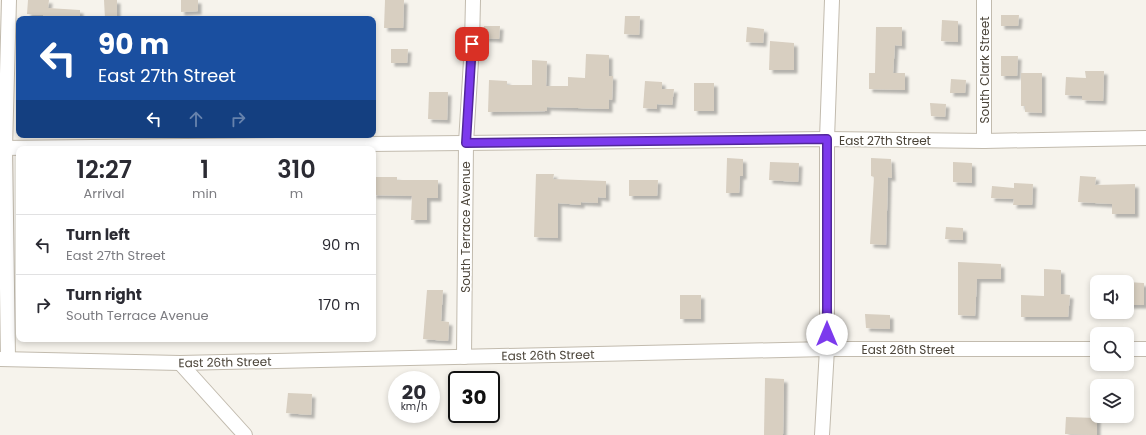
<!DOCTYPE html>
<html lang="en">
<head>
<meta charset="utf-8">
<style>
	:root { --surface:#fff; --page:#f7f7f7; --text:#2b2b33; --muted:#7c7c81; --line:#e1e1e2 }
	body { margin:0; font-family:Poppins,sans-serif; background:var(--page); color:var(--text); height:100vh; display:flex; flex-direction:column; font-size:15px; white-space:nowrap }
	* { box-sizing:border-box; margin:0 }
	p { font-size:13px; color:var(--muted) }
	.icon { flex:none; width:22px; height:22px; fill:none; stroke:currentColor; stroke-width:2; stroke-linecap:round; stroke-linejoin:round }
	.map { position:relative; flex:1; overflow:hidden }
	.side { position:absolute; left:16px; top:146px; width:360px; height:196px; display:flex; flex-direction:column; background:var(--surface); border-radius:8px; box-shadow:0 2px 6px #0003 }
	.side>* { flex:none }
	.top-card { position:absolute; left:16px; top:16px; width:360px; height:122px; border-radius:8px; box-shadow:0 2px 6px #0003; background:#1a4fa0; color:#fff; overflow:hidden }
	.controls { position:absolute; left:1090px; top:275px; display:grid; gap:8px }
	.controls a { display:grid; place-items:center; width:44px; height:44px; border-radius:8px; background:var(--surface); box-shadow:0 2px 6px #0003; font-size:20px }
	.speed { position:absolute; left:388px; top:371px; display:flex; gap:8px; font-size:20px; font-weight:700; text-align:center }
	.speed>* { display:grid; place-content:center; width:52px; height:52px; border-radius:50%; background:var(--surface); box-shadow:0 2px 6px #0003; line-height:1 }
	.speed small { font-size:10px; font-weight:400 }
	.speed .limit { border:2px solid #111; border-radius:6px; background:#fff; color:#111 }
	.pin { position:absolute; display:grid; place-items:center; width:34px; height:34px; color:#fff; margin:-17px; border-radius:8px; box-shadow:0 2px 6px #0006 }
	.me { position:absolute; width:44px; margin:-22px; rotate:0deg; stroke-linejoin:round; filter:drop-shadow(0 0 3px #0008) }
	.turn { display:flex; align-items:center; gap:14px; height:84px; padding:0 16px; font-size:18px }
	.turn .icon { width:52px; height:52px; stroke-width:2.5 }
	.turn b { display:block; font-size:28px; line-height:34px }
	.lanes { display:flex; align-items:center; height:38px; padding:0 16px; background:#0003; justify-content:center; gap:20px; direction:ltr }
	.lanes .off { opacity:.35 }
	.eta { display:flex; justify-content:space-evenly; align-items:center; height:68px; text-align:center }
	.eta b { font-size:24px; font-weight:600; line-height:28px }
	ul { padding:0; list-style:none }
	li { display:flex; align-items:center; gap:12px; height:60px; padding:0 16px; border-top:1px solid var(--line) }
	li div { flex:1 }
	li b { display:block; font-size:15px }
	li em { font-style:normal }
	.map>svg:first-child { display:block }
	.building { fill:#d8cfc1; filter:url(#shadow) }
	.lines { fill:none; stroke-linecap:round; stroke-linejoin:round }
	.minor-casing { stroke:#c2bbae; stroke-width:16 }
	.minor { stroke:#fff; stroke-width:14 }
	.route-casing { stroke:#51269a; stroke-width:10 }
	.route { stroke:#7c3aed; stroke-width:7 }
	.labels { text-anchor:middle; dominant-baseline:central; stroke-width:3; stroke-linejoin:round; paint-order:stroke }
	.street-label { font-size:12px; fill:#4b4439; stroke:#fff }
</style>
</head>
<body>
<div class="map">
<svg width="1146" height="435" viewBox="0 0 1146 435">
	<defs>
		<filter id="shadow"><feDropShadow dx="3.5" dy="3.5" stdDeviation="1" flood-color="#0004"/></filter>
	</defs>
	<rect width="100%" height="100%" fill="#f6f3ec"/>
	<!-- building -->
	<g class="building">
		<polygon points="28,0 49,0 48,8 80,10 80,19 43,19 43,15 27,14"/>
		<polygon points="104,0 117,0 117,19 105,19"/>
		<polygon points="181,0 198,0 198,11 181,12"/>
		<polygon points="385,0 404,0 403,28 384,28"/>
		<polygon points="1001,15 1019,15 1018,26 1001,26"/>
		<polygon points="625,16 640,16 639,35 624,34"/>
		<polygon points="942,20 958,21 958,42 941,41"/>
		<polygon points="484,26 500,26 499,39 485,38"/>
		<polygon points="747,27 764,29 763,43 746,42"/>
		<polygon points="876,27 902,27 902,46 895,45 893,73 905,73 905,90 869,89 869,73 875,73"/>
		<polygon points="770,41 794,43 794,70 769,70"/>
		<polygon points="391,49 408,49 407,63 391,63"/>
		<polygon points="586,54 609,55 609,76 613,76 612,100 609,99 609,109 547,107 547,111 488,112 489,80 507,81 507,85 532,85 532,60 547,61 546,86 568,86 568,77 585,78"/>
		<polygon points="1001,56 1018,56 1017,76 1001,76"/>
		<polygon points="1085,71 1104,71 1103,101 1082,100 1082,96 1065,95 1066,77 1086,78"/>
		<polygon points="1021,73 1042,73 1042,113 1025,112 1025,106 1021,106"/>
		<polygon points="951,79 966,80 965,93 950,93"/>
		<polygon points="645,81 662,82 662,89 674,89 672,105 657,104 657,109 643,108"/>
		<rect x="694" y="83" width="20" height="28"/>
		<polygon points="429,92 448,92 447,120 428,119"/>
		<polygon points="930,103 946,104 945,117 931,116"/>
		<polygon points="727,158 743,159 743,176 740,176 739,193 726,193"/>
		<polygon points="871,158 891,159 892,178 888,177 886,245 870,244 874,177 871,176"/>
		<polygon points="770,162 799,163 798,182 769,180"/>
		<polygon points="953,162 972,163 972,183 953,182"/>
		<polygon points="536,174 554,174 553,179 606,181 606,198 598,197 598,203 581,202 581,205 558,203 558,238 534,237"/>
		<polygon points="1080,176 1096,177 1095,185 1135,184 1135,214 1112,214 1112,204 1078,202"/>
		<polygon points="373,177 397,177 397,180 438,180 438,198 427,198 427,220 411,220 412,196 373,195"/>
		<polygon points="629,180 658,180 657,196 629,196"/>
		<polygon points="1014,183 1033,184 1032,205 1013,205 1014,199 991,198 992,186 1014,188"/>
		<polygon points="946,227 963,228 963,240 945,239"/>
		<polygon points="958,262 1001,264 1001,279 977,279 975,316 958,315"/>
		<polygon points="1044,269 1061,270 1061,294 1070,295 1068,317 1021,317 1021,295 1044,296"/>
		<polygon points="1127,282 1144,283 1144,305 1127,305"/>
		<polygon points="427,290 443,290 441,321 449,322 448,341 423,339"/>
		<rect x="680" y="295" width="21" height="24"/>
		<polygon points="865,314 890,315 890,329 866,328"/>
		<polygon points="765,378 784,379 783,435 764,435"/>
		<polygon points="288,393 312,394 311,415 286,413"/>
		<polygon points="1066,417 1097,418 1097,435 1065,434"/>
	</g>
	<g class="lines">
		<defs>
			<g id="minor">
				<polyline points="984,0 984,141"/>
				<polyline points="0,148 827,139 984,141 1146,138"/>
				<polyline points="1127,349 1146,349"/>
				<polyline points="464,357 466,143 472,44 473,0"/>
				<polyline points="8,358 5,148 9,0"/>
				<polyline points="0,359 180,363 827,349 1097,349"/>
				<polyline points="180,363 245,435"/>
				<polyline points="822,435 827,349 827,139 832,0"/>
			</g>
		</defs>
		<!-- minor casing -->
		<use href="#minor" class="minor-casing"/>
		<!-- minor -->
		<use href="#minor" class="minor"/>
	</g>
	<g class="lines">
		<defs>
			<polyline id="route" points="472,44 466,143 827,139 827,334"/>
		</defs>
		<!-- route casing -->
		<use href="#route" class="route-casing"/>
		<!-- route -->
		<use href="#route" class="route"/>
	</g>
	<g class="labels">
		<!-- street labels -->
		<g class="street-label">
			<text transform="translate(984 70) rotate(-90)">South Clark Street</text>
			<text x="885" y="140">East 27th Street</text>
			<text transform="translate(465 227) rotate(-90)">South Terrace Avenue</text>
			<text x="908" y="349">East 26th Street</text>
			<text transform="translate(548 355) rotate(-1)">East 26th Street</text>
			<text transform="translate(225 362) rotate(-1)">East 26th Street</text>
		</g>
	</g>
</svg>
<div class="controls">
<a><svg class="icon" aria-label="sound" viewBox="0 0 24 24"><path d="M4 9h4l5-4v14l-5-4H4zM17 9q2 3 0 6"/></svg></a>
<a><svg class="icon" aria-label="search" viewBox="0 0 24 24"><circle cx="10" cy="10" r="6"/><path d="M15 15l6 6"/></svg></a>
<a><svg class="icon" aria-label="layers" viewBox="0 0 24 24"><path d="M12 4l9 5-9 5-9-5zM3 14l9 5 9-5"/></svg></a>
</div>
<div class="speed"><div>20<small>km/h</small></div><div class="limit">30</div></div>
<div class="pin" style="left:472px;top:44px;background:#d93025"><svg class="icon" aria-label="arrive" viewBox="0 0 24 24"><path d="M6 21V4h12l-3 4 3 4H6"/></svg></div>
<svg class="me" style="left:827px;top:334px" viewBox="-20 -20 40 40"><circle r="19" fill="#fff"/><path d="M0-13L10 11 0 6-10 11z" fill="#7c3aed"/></svg>
<div class="top-card">
<div class="turn"><svg class="icon" aria-label="left" viewBox="0 0 24 24"><path d="M17 20v-9H6M10 6l-5 5 5 5"/></svg><div><b>90 m</b>East 27th Street</div></div>
<div class="lanes"><svg class="icon" aria-label="left" viewBox="0 0 24 24"><path d="M17 20v-9H6M10 6l-5 5 5 5"/></svg><svg class="icon off" aria-label="ahead" viewBox="0 0 24 24"><path d="M12 20V5M6 11l6-6 6 6"/></svg><svg class="icon off" aria-label="right" viewBox="0 0 24 24"><path d="M7 20v-9h11M14 6l5 5-5 5"/></svg></div>
</div>
<section class="side">
<div class="eta">
<div><b>12:27</b><p>Arrival</p></div>
<div><b>1</b><p>min</p></div>
<div><b>310</b><p>m</p></div>
</div>
<ul>
<li><svg class="icon" aria-label="left" viewBox="0 0 24 24"><path d="M17 20v-9H6M10 6l-5 5 5 5"/></svg><div><b>Turn left</b><p>East 27th Street</p></div><em>90 m</em></li>
<li><svg class="icon" aria-label="right" viewBox="0 0 24 24"><path d="M7 20v-9h11M14 6l5 5-5 5"/></svg><div><b>Turn right</b><p>South Terrace Avenue</p></div><em>170 m</em></li>
</ul>
</section>
</div>
</body>
</html>
